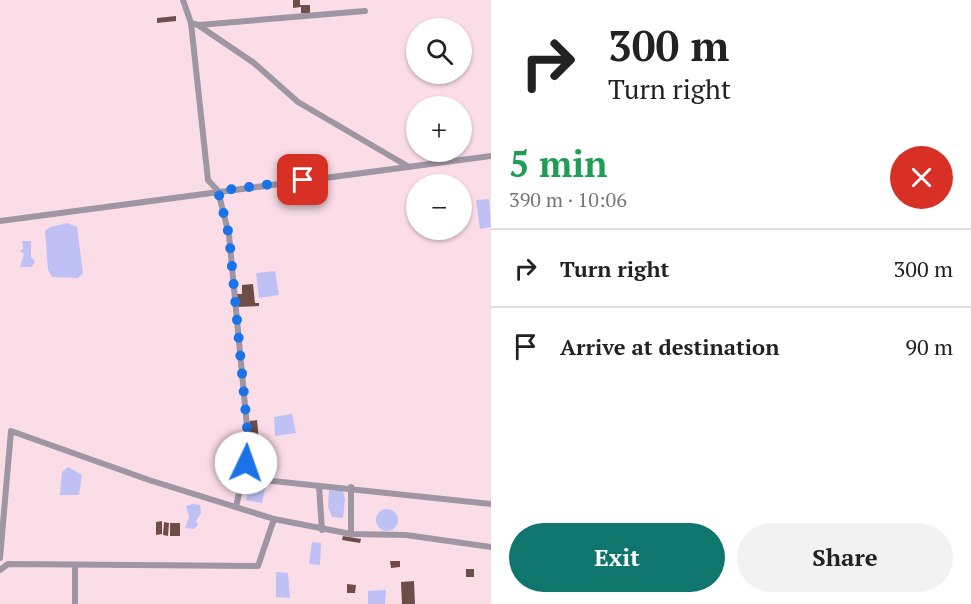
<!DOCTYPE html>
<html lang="en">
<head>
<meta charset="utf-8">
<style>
	:root { --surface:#fff; --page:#f2f2f2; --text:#222; --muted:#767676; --line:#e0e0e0; --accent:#0f766e }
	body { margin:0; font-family:"PT Serif",serif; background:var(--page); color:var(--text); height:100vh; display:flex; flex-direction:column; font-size:22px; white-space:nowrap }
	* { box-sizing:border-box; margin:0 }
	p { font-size:20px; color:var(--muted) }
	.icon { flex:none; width:33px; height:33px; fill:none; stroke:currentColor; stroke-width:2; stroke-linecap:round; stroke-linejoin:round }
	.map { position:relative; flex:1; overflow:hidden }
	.sheet { display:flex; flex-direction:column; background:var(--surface); width:480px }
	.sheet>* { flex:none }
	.top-card { background:#fff; color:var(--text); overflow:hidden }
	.controls { position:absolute; left:406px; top:18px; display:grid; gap:12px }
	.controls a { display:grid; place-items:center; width:66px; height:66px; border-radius:50%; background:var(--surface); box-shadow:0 2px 4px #0004; font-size:30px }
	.pin { position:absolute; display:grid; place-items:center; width:51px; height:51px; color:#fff; margin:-26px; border-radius:12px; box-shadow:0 3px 9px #0006 }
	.me { position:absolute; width:66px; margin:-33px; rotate:3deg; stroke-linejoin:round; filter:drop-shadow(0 0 4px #0008) }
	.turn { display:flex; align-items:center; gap:21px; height:126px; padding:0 18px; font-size:27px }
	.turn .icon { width:78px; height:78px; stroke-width:2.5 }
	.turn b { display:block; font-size:42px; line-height:51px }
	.round { display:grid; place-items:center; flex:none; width:63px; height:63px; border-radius:32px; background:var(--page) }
	.summary { display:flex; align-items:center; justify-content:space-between; height:102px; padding:0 18px }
	h1 { font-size:36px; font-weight:800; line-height:45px; color:#1e9e55 }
	.button { display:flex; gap:12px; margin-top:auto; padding:12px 18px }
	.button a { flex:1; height:69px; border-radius:36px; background:var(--accent); color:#fff; font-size:24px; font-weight:800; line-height:69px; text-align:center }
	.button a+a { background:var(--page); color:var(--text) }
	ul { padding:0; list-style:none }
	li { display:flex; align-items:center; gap:18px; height:78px; padding:0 18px; border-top:2px solid var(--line) }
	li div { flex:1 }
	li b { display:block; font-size:22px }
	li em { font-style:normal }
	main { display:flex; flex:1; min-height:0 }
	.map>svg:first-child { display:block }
	.water { fill:#bfc1f5 }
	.building { fill:#6e4d49 }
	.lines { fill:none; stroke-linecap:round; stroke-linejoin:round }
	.street { stroke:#9f96a3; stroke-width:6 }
	.route { stroke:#1a73e8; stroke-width:10; stroke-dasharray:0 18 }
</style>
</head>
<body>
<main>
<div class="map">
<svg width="491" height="604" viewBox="0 0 491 604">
	<rect width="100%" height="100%" fill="#fbdde8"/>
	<!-- water -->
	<g class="water">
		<polygon points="489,199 491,227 480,229 476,200"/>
		<polygon points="67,223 77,227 83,273 78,278 52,277 48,270 45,231 50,227"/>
		<polygon points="22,241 31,241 31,257 35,261 32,267 20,267 24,254 20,251 23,249"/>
		<polygon points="275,271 279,295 259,298 256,273"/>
		<polygon points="292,414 296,433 275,436 274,417"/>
		<polygon points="68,467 82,475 79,495 60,495 62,472"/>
		<polygon points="250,483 266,484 262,503 246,500"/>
		<polygon points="329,490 343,491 345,499 343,518 332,517 328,507"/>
		<polygon points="193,504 200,505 201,513 196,521 198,525 194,529 185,528 189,517 186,506"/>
		<circle cx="387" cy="520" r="11"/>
		<polygon points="312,542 321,543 320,565 309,564"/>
		<polygon points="276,572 288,573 290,598 276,597"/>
		<polygon points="386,590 385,604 368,604 368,591"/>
	</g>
	<!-- building -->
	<g class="building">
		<polygon points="293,0 300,0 300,5 310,5 310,13 301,13 301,7 293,8"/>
		<polygon points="176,16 176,21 157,23 157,18"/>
		<polygon points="253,284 255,303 259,303 259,306 237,307 236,294 242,294 242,285"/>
		<polygon points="257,420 259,441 251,442 249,421"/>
		<polygon points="162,521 162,534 156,535 156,522"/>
		<polygon points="164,522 169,523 168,536 163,535"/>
		<rect x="170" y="523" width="10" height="13"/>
		<polygon points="343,536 361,539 360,543 342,540"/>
		<polygon points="390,561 400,561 400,567 391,568"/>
		<rect x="466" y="569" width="8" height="8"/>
		<polygon points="414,581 415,604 402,604 401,582"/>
		<polygon points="347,584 356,585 355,593 347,593"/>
	</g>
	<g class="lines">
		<!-- street -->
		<g class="street">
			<polyline points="183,0 191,23 208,180 218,191 229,235 249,448 236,507"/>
			<polyline points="191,23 198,25 254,63 298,102 409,167"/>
			<polyline points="199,25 365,11"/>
			<polyline points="0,221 491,156"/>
			<polyline points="244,478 491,504"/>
			<polyline points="319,486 322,530"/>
			<polyline points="351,487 351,534"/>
			<polyline points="0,558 11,431 149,480 274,519 351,534 406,535 491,547"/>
			<polyline points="75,565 75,604"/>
			<polyline points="0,570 8,564 258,566 274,519"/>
		</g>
	</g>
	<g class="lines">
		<!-- route -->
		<polyline class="route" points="246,463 249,448 229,235 218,191 303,180"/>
	</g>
</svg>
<div class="controls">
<a><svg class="icon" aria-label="search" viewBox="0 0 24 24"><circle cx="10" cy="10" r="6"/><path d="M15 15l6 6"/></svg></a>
<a>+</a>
<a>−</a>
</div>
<div class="pin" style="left:303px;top:180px;background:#d93025"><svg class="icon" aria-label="arrive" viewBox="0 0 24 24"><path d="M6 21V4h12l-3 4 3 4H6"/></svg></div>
<svg class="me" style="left:246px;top:463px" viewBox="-20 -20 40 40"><circle r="19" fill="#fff"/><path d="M0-13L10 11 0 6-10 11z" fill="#1a73e8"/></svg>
</div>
<section class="sheet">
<div class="top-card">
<div class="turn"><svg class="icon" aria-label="right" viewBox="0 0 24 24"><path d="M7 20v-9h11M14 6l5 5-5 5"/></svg><div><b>300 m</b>Turn right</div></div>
</div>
<div class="summary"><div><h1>5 min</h1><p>390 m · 10:06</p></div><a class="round" style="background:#d93025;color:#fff"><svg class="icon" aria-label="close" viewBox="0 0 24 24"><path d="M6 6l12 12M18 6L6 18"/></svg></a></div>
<ul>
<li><svg class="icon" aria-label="right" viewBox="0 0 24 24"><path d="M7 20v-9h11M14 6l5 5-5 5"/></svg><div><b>Turn right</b></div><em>300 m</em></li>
<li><svg class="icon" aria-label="arrive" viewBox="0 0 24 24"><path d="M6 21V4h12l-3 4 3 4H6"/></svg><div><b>Arrive at destination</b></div><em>90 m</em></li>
</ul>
<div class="button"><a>Exit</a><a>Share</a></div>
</section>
</main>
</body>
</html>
